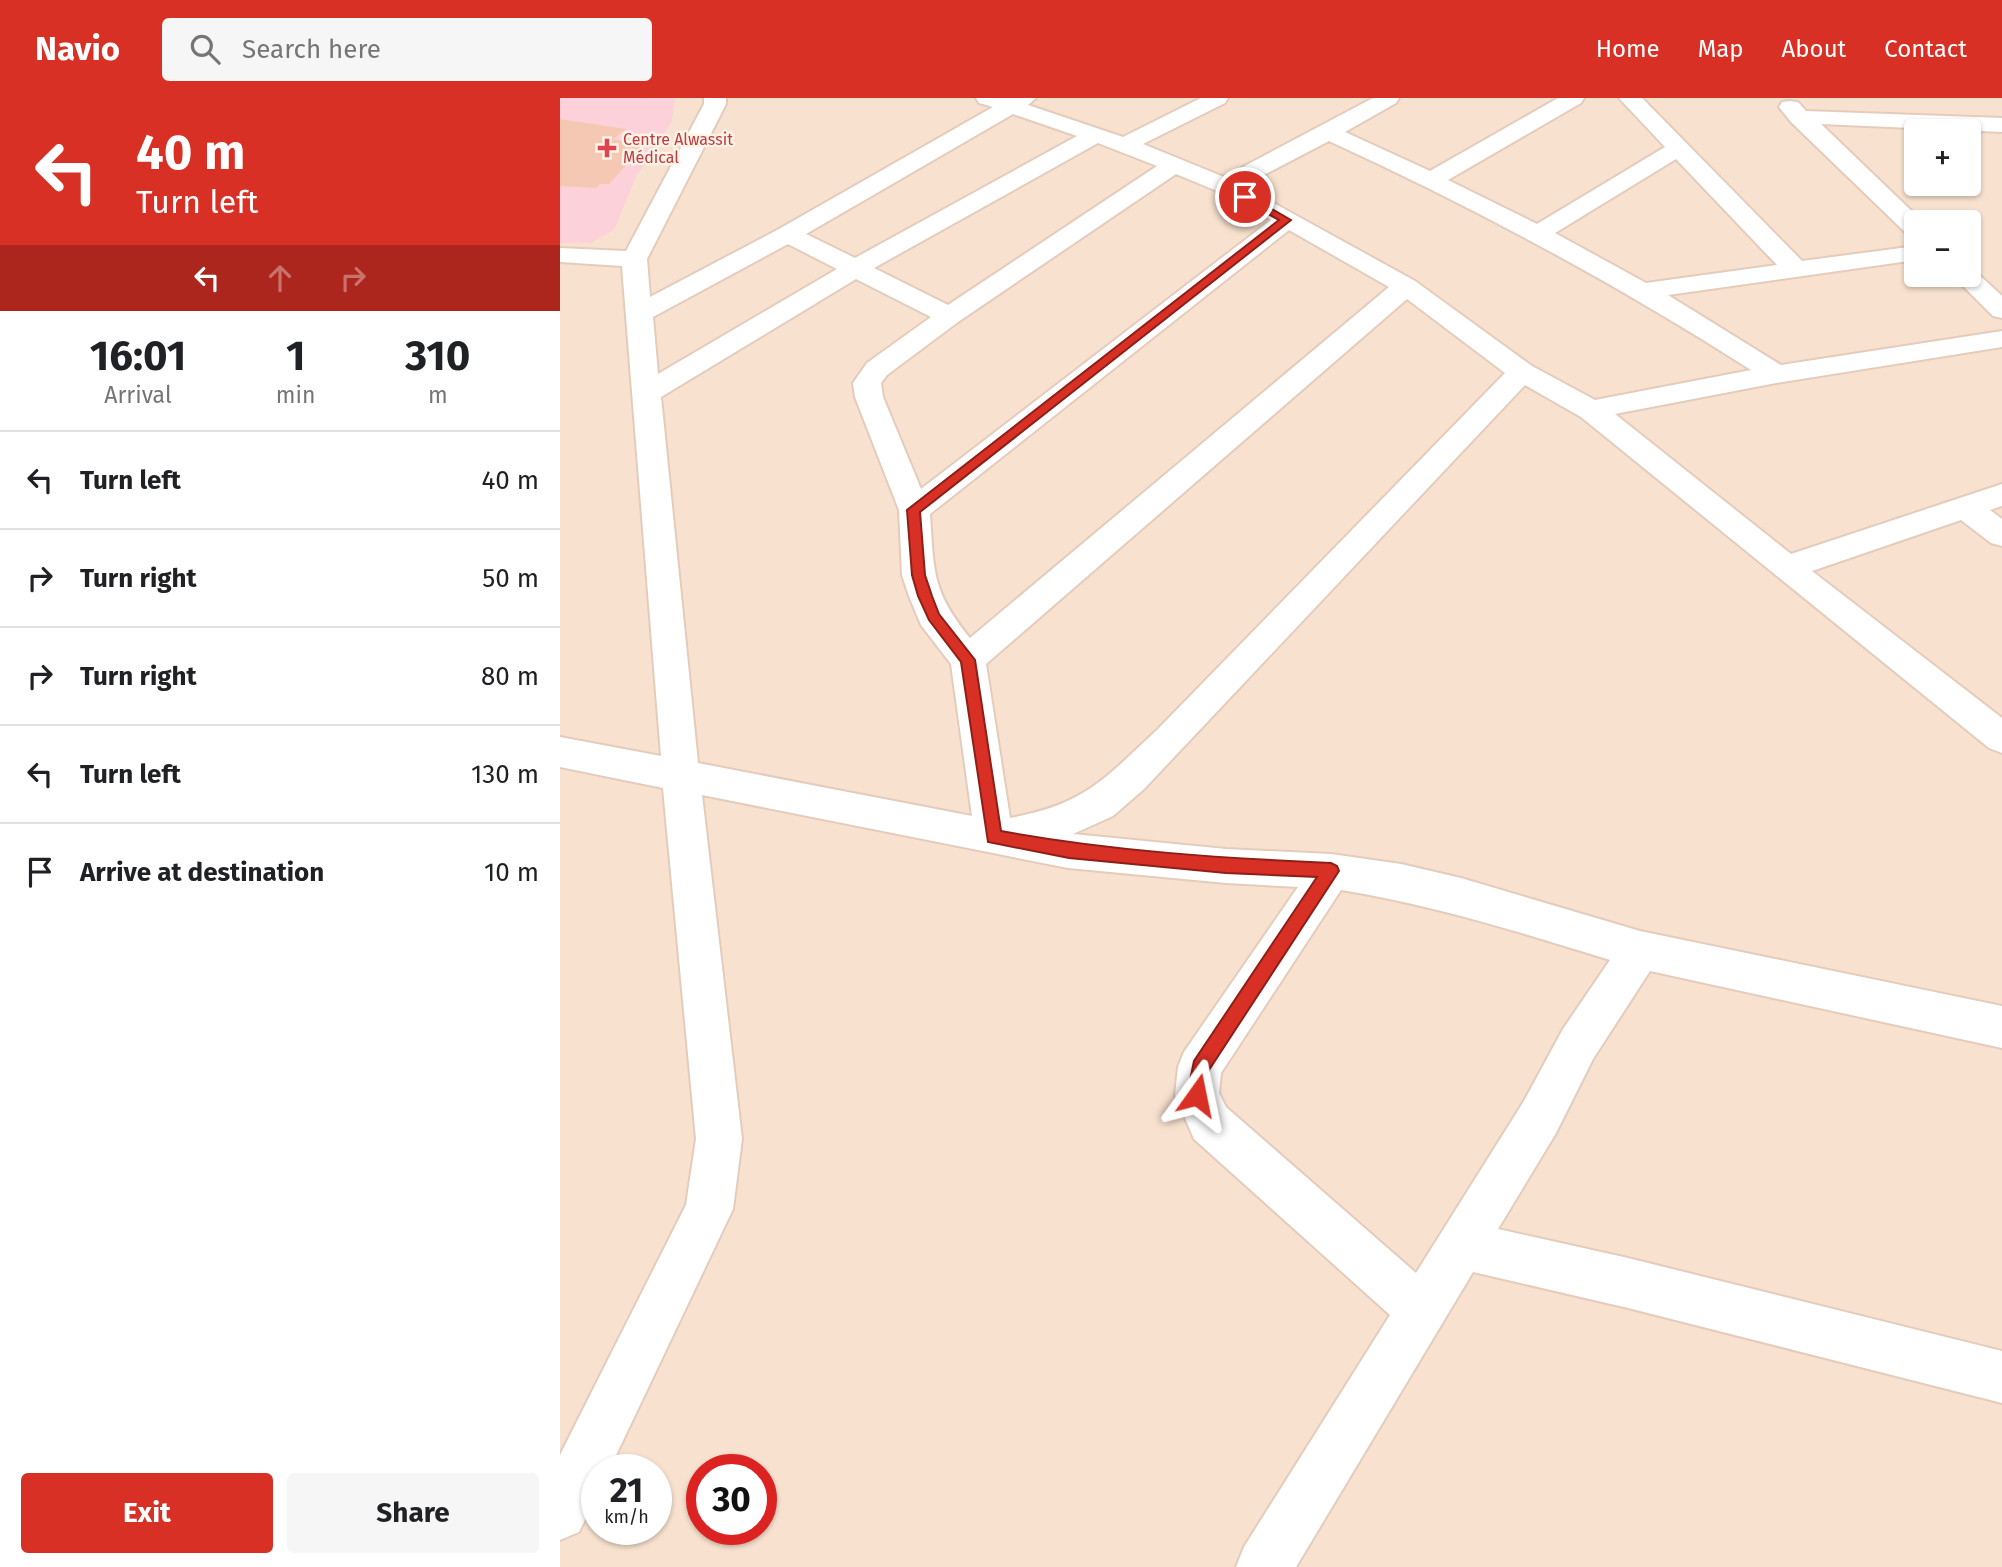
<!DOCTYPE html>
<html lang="en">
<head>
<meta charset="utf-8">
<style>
	:root { --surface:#fff; --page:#f6f6f6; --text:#202124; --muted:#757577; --line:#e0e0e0; --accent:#d93025 }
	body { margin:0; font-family:"Fira Sans",sans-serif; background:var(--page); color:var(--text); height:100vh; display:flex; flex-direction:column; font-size:26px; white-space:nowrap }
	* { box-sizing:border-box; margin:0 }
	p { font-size:23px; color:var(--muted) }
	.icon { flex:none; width:38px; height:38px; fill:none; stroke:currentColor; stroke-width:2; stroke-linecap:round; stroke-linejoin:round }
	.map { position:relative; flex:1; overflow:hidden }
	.sheet { display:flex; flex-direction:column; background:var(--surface); width:560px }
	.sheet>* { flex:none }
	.guide { background:#d93025; color:#fff; overflow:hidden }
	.buttons { position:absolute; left:1344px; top:21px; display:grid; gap:14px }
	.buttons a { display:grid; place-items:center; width:77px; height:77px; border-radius:7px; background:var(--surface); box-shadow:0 2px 5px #0004; font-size:35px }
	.speed { position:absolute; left:21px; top:1356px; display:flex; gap:14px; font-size:35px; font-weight:700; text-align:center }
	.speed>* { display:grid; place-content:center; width:91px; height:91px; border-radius:50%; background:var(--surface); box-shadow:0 2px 5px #0004; line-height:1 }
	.speed small { font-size:18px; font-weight:400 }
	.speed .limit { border:10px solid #d22; background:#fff; color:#111 }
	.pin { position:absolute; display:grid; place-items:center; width:60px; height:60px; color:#fff; margin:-30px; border:4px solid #fff; border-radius:50%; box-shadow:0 2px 7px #0007 }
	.me { position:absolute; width:77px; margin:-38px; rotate:12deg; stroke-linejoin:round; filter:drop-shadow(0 0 5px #0008) }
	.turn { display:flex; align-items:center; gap:24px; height:147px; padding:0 21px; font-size:32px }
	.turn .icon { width:91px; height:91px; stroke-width:2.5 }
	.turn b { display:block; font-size:49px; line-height:60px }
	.lanes { display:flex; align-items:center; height:66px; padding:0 21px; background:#0003; justify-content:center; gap:35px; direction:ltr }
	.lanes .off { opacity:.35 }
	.eta { display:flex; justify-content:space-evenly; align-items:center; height:119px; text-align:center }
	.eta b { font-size:42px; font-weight:700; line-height:49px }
	.primary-button { display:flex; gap:14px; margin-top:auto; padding:14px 21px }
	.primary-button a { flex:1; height:80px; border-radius:7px; background:var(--accent); color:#fff; font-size:28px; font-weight:700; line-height:80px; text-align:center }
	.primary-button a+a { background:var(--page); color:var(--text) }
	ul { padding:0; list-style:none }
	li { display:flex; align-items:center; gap:21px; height:98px; padding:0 21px; border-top:2px solid var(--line) }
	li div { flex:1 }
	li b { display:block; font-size:26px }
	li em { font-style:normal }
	header { display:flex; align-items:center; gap:42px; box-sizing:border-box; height:98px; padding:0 35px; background:var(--accent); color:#fff }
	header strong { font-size:33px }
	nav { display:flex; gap:38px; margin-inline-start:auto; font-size:24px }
	.search { width:490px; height:63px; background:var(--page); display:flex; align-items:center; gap:18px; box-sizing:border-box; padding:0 24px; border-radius:7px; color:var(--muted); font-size:26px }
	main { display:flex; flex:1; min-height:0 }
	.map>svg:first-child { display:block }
	.residential { fill:#f8e2cf; fill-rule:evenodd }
	.medical { fill:#fcd1da }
	.building { fill:#f5c8b4 }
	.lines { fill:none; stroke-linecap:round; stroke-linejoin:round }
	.street-casing { stroke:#e4ccbd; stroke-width:4 }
	.street { fill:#fff; fill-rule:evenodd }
	.route { fill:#d93025; stroke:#8d1f18; stroke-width:2 }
	.health-dot { fill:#e0444e; stroke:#fff3e6; stroke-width:2.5 }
	.labels { text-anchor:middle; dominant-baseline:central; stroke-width:5; stroke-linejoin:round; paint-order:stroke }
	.far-health-label { font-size:16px; fill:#be3a42; stroke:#fff3e6; text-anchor:start }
</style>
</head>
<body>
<header>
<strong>Navio</strong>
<div class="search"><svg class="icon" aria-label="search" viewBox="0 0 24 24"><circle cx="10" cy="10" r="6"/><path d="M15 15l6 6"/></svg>Search here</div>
<nav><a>Home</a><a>Map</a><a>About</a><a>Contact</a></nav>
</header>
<main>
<section class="sheet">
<div class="guide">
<div class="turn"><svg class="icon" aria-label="left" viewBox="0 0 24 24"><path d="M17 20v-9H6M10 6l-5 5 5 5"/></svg><div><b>40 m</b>Turn left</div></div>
<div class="lanes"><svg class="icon" aria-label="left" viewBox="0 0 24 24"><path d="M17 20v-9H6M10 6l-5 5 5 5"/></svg><svg class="icon off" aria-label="ahead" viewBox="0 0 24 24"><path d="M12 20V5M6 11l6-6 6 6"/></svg><svg class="icon off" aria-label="right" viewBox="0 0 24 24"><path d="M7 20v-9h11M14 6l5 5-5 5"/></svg></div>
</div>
<div class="eta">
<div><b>16:01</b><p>Arrival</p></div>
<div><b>1</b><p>min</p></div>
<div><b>310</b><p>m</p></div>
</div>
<ul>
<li><svg class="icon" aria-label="left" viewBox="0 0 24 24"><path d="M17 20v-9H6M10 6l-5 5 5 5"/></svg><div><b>Turn left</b></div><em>40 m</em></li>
<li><svg class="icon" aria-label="right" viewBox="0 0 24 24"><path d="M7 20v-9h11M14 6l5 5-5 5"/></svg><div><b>Turn right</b></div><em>50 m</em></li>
<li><svg class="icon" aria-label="right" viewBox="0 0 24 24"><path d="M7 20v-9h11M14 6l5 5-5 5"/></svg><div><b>Turn right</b></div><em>80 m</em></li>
<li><svg class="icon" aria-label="left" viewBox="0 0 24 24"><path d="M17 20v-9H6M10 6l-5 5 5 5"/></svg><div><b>Turn left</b></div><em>130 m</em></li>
<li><svg class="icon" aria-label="arrive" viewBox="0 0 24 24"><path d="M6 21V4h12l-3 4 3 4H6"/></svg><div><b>Arrive at destination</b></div><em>10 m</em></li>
</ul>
<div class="primary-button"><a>Exit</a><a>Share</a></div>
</section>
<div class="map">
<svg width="1442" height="1469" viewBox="0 0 1442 1469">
	<rect width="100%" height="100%" fill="#feefde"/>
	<!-- residential -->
	<path class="residential" d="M 0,0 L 1442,0 L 1442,1469 L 0,1469 ZM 1356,33 L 1409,33 L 1409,86 L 1356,86 ZM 1356,124 L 1409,124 L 1409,177 L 1356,177 ZM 37,1372 L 96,1372 L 96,1432 L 37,1432 ZM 142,1372 L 201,1372 L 201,1432 L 142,1432 Z"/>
	<!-- medical -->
	<polygon class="medical" points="0,0 115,0 112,23 77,77 54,132 31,145 0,145"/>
	<!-- building -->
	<polygon class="building" points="0,21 66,31 53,41 83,48 49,86 40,86 36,90 0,88"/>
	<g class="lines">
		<defs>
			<g id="street">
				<path d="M 144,0 L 166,0 L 166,6 L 87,161 L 90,199 L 219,131 L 433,9 L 419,5 L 416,0 L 476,0 L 468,7 L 563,39 L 641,0 L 668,0 L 665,5 L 583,46 L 664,79 L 813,0 L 839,0 L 836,5 L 785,34 L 870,73 L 998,0 L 1024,0 L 1021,5 L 888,82 L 977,126 L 1105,49 L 1059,0 L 1082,0 L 1242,163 L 1356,148 L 1356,162 L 1108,197 L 1221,267 L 1442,233 L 1442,249 L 1216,285 L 1055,316 L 1231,456 L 1442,386 L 1442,408 L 1430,412 L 1442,421 L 1442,448 L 1431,445 L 1401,422 L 1252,473 L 1442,620 L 1442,655 L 1429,650 L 1021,319 L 965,287 L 584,691 L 553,718 L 513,736 L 666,751 L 771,756 L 841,766 L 901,780 L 1080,833 L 1442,908 L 1442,950 L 1090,873 L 1033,961 L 996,1035 L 938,1131 L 1068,1160 L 1442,1253 L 1442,1305 L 1068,1210 L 913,1174 L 736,1469 L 676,1469 L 684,1449 L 830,1217 L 634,1041 L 615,997 L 618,969 L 624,954 L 738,789 L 666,785 L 508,770 L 142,697 L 182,1041 L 173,1111 L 49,1372 L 37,1372 L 37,1398 L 19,1434 L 0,1442 L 0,1357 L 126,1107 L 136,1041 L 103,690 L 0,669 L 0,639 L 101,658 L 62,168 L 0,164 L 0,150 L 66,153 L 144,6 ZM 453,16 L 517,38 L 295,160 L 246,136 ZM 769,43 C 915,110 1055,185 1191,272 L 1035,302 L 972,268 L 855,183 L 683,88 ZM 538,45 L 597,68 L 388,207 L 314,170 ZM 1116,61 L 1217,167 L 1086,185 L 995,135 ZM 616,76 L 657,93 L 711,122 L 361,391 L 323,299 L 321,285 L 327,277 L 398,224 ZM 729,132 L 829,189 L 410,540 C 372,493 374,475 370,416 ZM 228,146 L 277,171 L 98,276 L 93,219 ZM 296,181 L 371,219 L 307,265 L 293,285 L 295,299 L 339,412 L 342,477 L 349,498 L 361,527 L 391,566 L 412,718 L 138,665 L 101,299 ZM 847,201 L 945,275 L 597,632 C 544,681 526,706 450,720 L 426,566 ZM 781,792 C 873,807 960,834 1050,862 L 1003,931 L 964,1003 L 856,1175 L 666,1009 L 659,995 L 661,975 Z"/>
				<polygon points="1230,3 1238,4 1246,13 1442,20 1442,34 1261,26 1363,124 1356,124 1356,138 1347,136 1231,24 1219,9 1222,4"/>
				<polygon points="1409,170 1414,172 1442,198 1442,220 1433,218 1392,177 1409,177"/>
			</g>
		</defs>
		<!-- street casing -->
		<use href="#street" class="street-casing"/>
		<!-- street -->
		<use href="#street" class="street"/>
	</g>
	<!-- route -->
	<path class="route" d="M 681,97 L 688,97 L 731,122 L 360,414 L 365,477 L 372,498 L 379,516 L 415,562 L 441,733 C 550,753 660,760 771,765 L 777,768 L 779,773 L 649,972 L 643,1004 L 637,1007 L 630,1004 L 627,997 L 634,963 L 757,779 L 666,775 L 509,760 L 428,744 L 401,564 L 369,522 L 358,498 L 352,477 L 347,412 L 719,122 L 681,101 Z"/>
	<!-- markers -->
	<path class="health-dot" d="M43.5 39.5h7v7h7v7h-7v7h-7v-7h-7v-7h7z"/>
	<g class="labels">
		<!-- far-health labels -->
		<g class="far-health-label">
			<text x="63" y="41">Centre Alwassit<tspan x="63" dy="18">Médical</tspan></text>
		</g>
	</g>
</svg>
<div class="buttons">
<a>+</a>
<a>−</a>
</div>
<div class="speed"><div>21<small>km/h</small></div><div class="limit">30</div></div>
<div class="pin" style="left:685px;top:99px;background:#d93025"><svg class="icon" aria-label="arrive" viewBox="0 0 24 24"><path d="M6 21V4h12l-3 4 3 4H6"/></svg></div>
<svg class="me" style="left:637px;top:997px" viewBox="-20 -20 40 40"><path d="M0-17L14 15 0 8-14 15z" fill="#d93025" stroke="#fff" stroke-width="4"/></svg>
</div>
</main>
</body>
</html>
